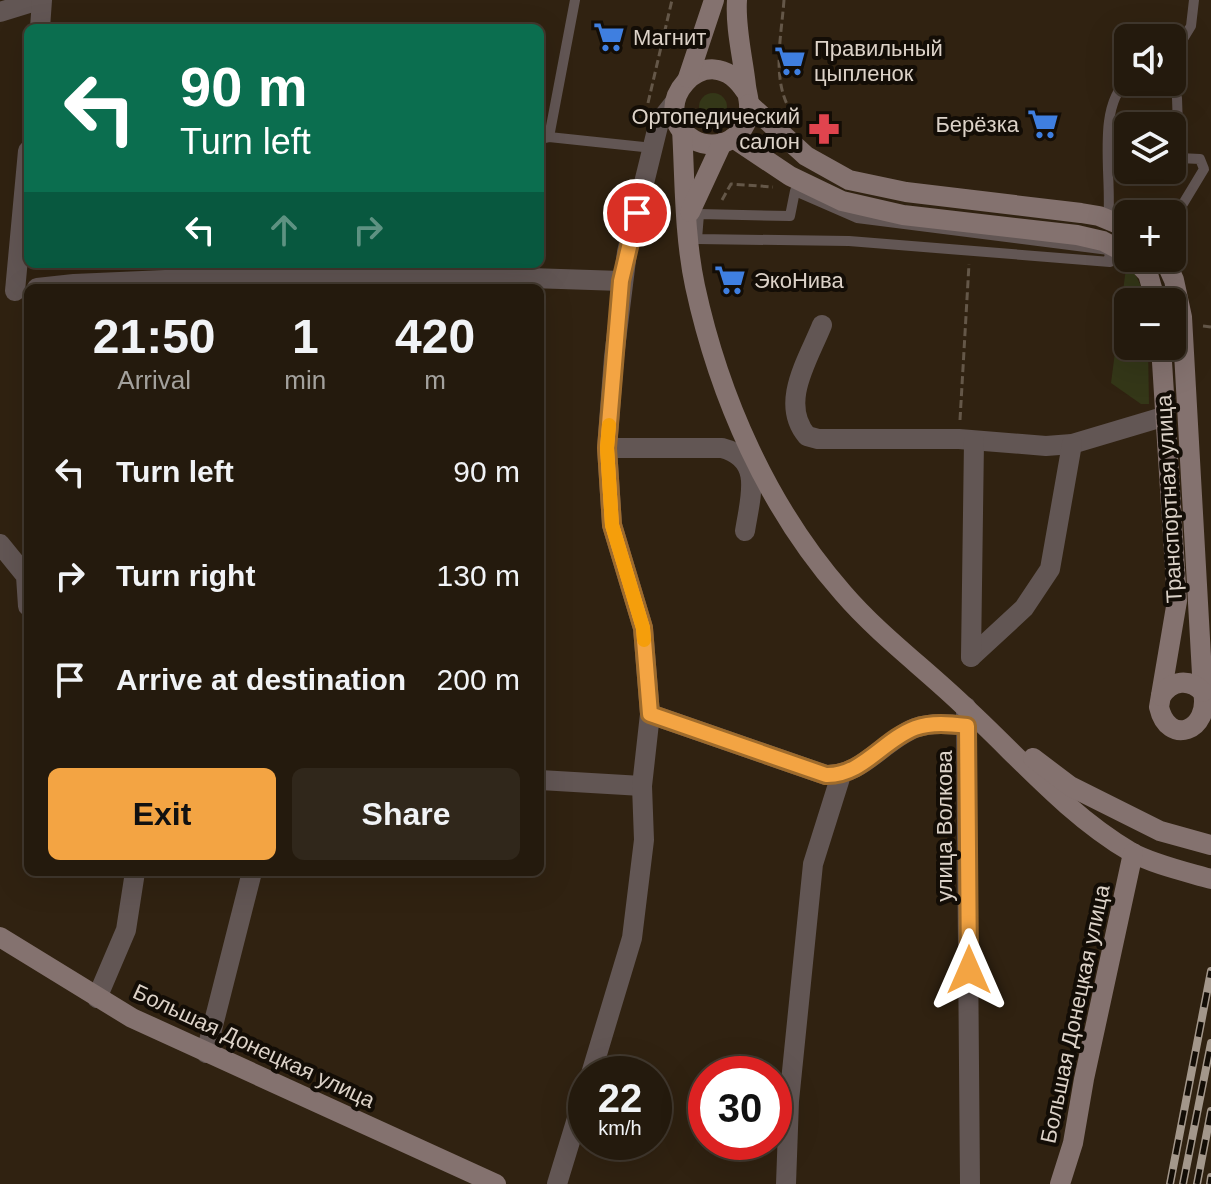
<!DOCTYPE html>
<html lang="en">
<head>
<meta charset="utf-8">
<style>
	:root { --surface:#241a0d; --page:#30271b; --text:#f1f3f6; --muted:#a3a19d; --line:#41382e; --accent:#f3a443 }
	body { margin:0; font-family:Helvetica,sans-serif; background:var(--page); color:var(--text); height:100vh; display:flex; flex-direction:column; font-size:30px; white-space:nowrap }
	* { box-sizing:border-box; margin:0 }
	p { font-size:26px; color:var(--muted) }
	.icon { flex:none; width:44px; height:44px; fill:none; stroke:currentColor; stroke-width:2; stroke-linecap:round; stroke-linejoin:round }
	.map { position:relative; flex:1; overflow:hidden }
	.details { position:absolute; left:24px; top:284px; width:520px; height:592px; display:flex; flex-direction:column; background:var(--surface); border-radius:12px; box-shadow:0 8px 32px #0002,0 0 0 2px var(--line) }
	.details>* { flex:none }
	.banner { position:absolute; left:24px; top:24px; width:520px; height:244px; border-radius:12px; box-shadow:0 8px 32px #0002,0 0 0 2px var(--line); background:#0b6e4f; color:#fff; overflow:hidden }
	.buttons { position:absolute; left:1114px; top:24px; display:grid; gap:16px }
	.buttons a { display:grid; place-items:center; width:72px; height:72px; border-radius:12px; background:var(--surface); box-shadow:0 8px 32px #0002,0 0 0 2px var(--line); font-size:40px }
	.speed { position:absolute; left:568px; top:1056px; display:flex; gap:16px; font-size:40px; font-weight:700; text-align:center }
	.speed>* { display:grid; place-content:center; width:104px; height:104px; border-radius:50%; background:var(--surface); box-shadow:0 8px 32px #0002,0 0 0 2px var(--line); line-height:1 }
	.speed small { font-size:20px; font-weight:400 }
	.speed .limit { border:12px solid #d22; background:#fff; color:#111 }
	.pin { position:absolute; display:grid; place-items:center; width:68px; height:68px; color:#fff; margin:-34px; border:4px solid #fff; border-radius:50%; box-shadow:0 2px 8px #0007 }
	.me { position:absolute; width:88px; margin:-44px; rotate:0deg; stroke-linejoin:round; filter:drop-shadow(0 0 6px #0008) }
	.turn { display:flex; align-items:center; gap:28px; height:168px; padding:0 24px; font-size:36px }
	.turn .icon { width:104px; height:104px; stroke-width:2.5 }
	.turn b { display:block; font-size:56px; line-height:68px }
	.lanes { display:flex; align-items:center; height:76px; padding:0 24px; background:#0003; justify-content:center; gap:40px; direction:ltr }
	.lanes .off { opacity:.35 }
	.eta { display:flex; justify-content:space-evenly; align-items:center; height:136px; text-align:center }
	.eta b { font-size:48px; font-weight:600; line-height:56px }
	.primary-button { display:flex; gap:16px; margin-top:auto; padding:16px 24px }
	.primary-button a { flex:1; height:92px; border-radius:12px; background:var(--accent); color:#111; font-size:32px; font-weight:600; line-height:92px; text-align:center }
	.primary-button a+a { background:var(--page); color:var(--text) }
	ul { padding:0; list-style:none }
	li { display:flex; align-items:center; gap:24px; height:104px; padding:0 24px }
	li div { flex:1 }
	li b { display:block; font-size:30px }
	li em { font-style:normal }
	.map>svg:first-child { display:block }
	.green { fill:#343718 }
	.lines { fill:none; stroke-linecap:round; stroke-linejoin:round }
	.path { stroke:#645748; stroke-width:3; stroke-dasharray:8 4; stroke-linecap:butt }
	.lane { stroke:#625654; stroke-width:10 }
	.street { stroke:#625654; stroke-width:20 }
	.secondary { stroke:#84726f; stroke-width:20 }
	.rail-casing { stroke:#a3978b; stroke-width:8 }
	.rail { stroke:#130d06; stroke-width:5; stroke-dasharray:15; stroke-linecap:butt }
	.route-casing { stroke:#9e6b2c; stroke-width:20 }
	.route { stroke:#f3a443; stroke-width:14 }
	.slow { stroke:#f59e0b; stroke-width:14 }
	.labels { text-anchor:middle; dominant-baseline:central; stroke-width:8; stroke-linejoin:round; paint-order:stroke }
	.poi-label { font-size:22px; fill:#dcd2c8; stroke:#130d06; text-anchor:start }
	.street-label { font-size:22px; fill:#dcd2c8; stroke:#130d06 }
</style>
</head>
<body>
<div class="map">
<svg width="1211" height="1184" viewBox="0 0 1211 1184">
	<rect width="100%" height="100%" fill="#302211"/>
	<!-- green -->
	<g class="green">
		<circle cx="713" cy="107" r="14"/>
		<polygon points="1126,268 1132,268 1140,284 1145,302 1128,302 1128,346 1148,346 1149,404 1141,404 1111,383"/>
	</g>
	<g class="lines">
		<!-- path -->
		<g class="path">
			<path d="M 784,0 C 781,42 768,93 802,125"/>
			<polyline points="648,103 672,0"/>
			<polyline points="722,200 731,184 773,187"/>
			<polyline points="653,214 670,216"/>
			<polyline points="1203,326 1211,327"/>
			<polyline points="960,420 969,264"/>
		</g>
		<!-- lane -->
		<g class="lane">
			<polyline points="1172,57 1191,26 1194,0"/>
			<polyline points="549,137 575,0"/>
			<polyline points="540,139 549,137 653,148"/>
			<polygon points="795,191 857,218 1109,250 1110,262 849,241 697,239 699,214 790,216"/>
			<path d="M 1108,220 C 1113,181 1095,107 1128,80"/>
			<polyline points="1172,222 1204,169 1200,159 1179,158 1177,98"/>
		</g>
		<!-- street -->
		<g class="street">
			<polyline points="0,12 39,0"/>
			<polyline points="40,28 42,0"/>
			<polyline points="37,288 74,284 351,272 621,281"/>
			<polyline points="15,291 28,151"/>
			<path d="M 822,325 C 808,360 779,403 807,436 L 818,439 L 959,439 L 1046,446 L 1072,444 L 1166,416"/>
			<path d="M 607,448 L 722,448 C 764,459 750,498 745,531"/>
			<polyline points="0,544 26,576 28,606"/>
			<polyline points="971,657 1024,608 1050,569 1072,444"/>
			<polyline points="971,657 974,441"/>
			<polyline points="966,707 970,1184"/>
			<path d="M 650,714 L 826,775 C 862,776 883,741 915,728 C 932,722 950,724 967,726"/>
			<polyline points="540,780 642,786"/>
			<polyline points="97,998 126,930 135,872"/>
			<polyline points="206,1053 252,872"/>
			<polyline points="591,1074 632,938 644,840 642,786 650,714 643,628 612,525 607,448 614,357 627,252 659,122 675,102"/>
			<polyline points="557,1184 586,1089"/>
			<polyline points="786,1184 789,1101 813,864 841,775"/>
		</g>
		<!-- secondary -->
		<g class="secondary">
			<path d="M 737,0 C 735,28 743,58 746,86 C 747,94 750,102 749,110 C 748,123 741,134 730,140 C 719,146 705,146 694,140 C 641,112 707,30 746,92"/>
			<polyline points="688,78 714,0"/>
			<polyline points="749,104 806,156 849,180 906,192 1081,213 1099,216 1128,228"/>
			<path d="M 682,129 C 685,181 684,234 695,286 C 719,397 768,508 843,593 C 880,636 927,670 967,709 C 1020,758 1068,815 1131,852 C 1152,864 1187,872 1211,879"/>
			<polyline points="733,138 790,176 842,201 903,215 1077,235 1103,241 1128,254"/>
			<polyline points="690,212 722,143"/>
			<polyline points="1133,258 1148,274 1156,302"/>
			<path d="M 1161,346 L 1177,601 L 1159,707 C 1168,747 1211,731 1203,692 L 1182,317 L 1174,280 L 1164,258"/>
			<path d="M 1161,696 C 1172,680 1189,678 1203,692"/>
			<polyline points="1033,758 1070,786 1160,831 1211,845"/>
			<polyline points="0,937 132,1018 496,1184"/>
			<polyline points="1060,1184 1073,1143 1084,1079 1133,853"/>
		</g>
		<defs>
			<g id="rail">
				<polyline points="1170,1184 1211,971"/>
				<polyline points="1183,1184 1211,1043"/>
				<polyline points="1197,1184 1211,1111"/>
				<polyline points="1210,1184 1211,1177"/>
			</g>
		</defs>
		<!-- rail casing -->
		<use href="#rail" class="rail-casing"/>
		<!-- rail -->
		<use href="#rail" class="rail"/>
	</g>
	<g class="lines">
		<defs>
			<path id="route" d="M 637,213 L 621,281 L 607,448 L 612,525 L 643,628 L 650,714 L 826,775 C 862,776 883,740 915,728 C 932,722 950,724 967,726 L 969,970"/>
		</defs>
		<!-- route casing -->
		<use href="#route" class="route-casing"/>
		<!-- route -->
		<use href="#route" class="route"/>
		<!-- slow -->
		<polyline class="slow" points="609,425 607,448 612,525 643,628 644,640"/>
	</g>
	<!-- icons -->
	<defs>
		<symbol id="supermarket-bare" viewBox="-9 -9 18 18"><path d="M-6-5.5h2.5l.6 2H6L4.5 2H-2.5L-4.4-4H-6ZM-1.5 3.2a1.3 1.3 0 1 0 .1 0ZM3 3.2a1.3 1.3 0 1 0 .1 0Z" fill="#3f7fe0" stroke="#130d06" stroke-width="2.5" paint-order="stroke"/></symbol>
		<symbol id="pharmacy-bare" viewBox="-9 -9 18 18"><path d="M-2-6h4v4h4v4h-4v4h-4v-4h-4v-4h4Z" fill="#e0444e" stroke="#130d06" stroke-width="2.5" paint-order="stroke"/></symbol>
	</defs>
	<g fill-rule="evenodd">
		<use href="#supermarket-bare" x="587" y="15" width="44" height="44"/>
		<use href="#supermarket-bare" x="768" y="39" width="44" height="44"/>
		<use href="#supermarket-bare" x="1021" y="102" width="44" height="44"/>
		<use href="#pharmacy-bare" x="802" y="107" width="44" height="44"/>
		<use href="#supermarket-bare" x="708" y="258" width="44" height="44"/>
	</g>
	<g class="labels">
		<!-- poi labels -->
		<g class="poi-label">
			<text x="633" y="37">Магнит</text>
			<text x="814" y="48">Правильный<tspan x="814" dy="25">цыпленок</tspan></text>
			<text x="800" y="116" text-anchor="end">Ортопедический<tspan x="800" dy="25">салон</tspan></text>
			<text x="1019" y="124" text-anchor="end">Берёзка</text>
			<text x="754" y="280">ЭкоНива</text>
		</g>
		<!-- street labels -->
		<g class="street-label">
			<text transform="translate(1169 499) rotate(-93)">Транспортная улица</text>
			<text transform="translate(944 826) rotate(-90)">улица Волкова</text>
			<text transform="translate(1075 1014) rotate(-78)">Большая Донецкая улица</text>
			<text transform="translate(254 1046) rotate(25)">Большая Донецкая улица</text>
		</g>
	</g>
</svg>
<div class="buttons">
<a><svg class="icon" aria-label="sound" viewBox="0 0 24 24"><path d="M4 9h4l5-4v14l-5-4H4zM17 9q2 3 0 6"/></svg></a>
<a><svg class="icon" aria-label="layers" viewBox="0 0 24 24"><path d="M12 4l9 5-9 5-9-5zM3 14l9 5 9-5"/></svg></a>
<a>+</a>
<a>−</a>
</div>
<div class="speed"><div>22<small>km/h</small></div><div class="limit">30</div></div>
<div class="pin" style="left:637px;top:213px;background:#d93025"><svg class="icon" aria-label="arrive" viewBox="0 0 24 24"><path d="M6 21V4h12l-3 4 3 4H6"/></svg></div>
<svg class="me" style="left:969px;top:970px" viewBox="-20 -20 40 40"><path d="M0-17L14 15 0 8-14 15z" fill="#f3a443" stroke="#fff" stroke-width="4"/></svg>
<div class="banner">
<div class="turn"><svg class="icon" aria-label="left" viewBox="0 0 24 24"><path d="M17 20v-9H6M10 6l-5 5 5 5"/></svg><div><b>90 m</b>Turn left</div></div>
<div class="lanes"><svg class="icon" aria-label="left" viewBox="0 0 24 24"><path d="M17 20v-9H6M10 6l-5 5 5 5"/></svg><svg class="icon off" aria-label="ahead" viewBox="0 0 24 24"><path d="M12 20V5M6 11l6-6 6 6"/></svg><svg class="icon off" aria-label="right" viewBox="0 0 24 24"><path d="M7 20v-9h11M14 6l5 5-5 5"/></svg></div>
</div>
<section class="details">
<div class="eta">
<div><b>21:50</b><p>Arrival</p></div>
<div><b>1</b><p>min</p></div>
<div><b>420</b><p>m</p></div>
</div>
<ul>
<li><svg class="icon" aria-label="left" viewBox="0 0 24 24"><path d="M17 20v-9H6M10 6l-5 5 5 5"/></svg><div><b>Turn left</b></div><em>90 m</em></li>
<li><svg class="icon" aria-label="right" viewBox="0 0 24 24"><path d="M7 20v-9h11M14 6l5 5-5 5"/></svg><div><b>Turn right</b></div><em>130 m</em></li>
<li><svg class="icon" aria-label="arrive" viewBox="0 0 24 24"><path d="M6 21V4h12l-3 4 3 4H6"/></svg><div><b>Arrive at destination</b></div><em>200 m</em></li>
</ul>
<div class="primary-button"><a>Exit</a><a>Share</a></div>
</section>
</div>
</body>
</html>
